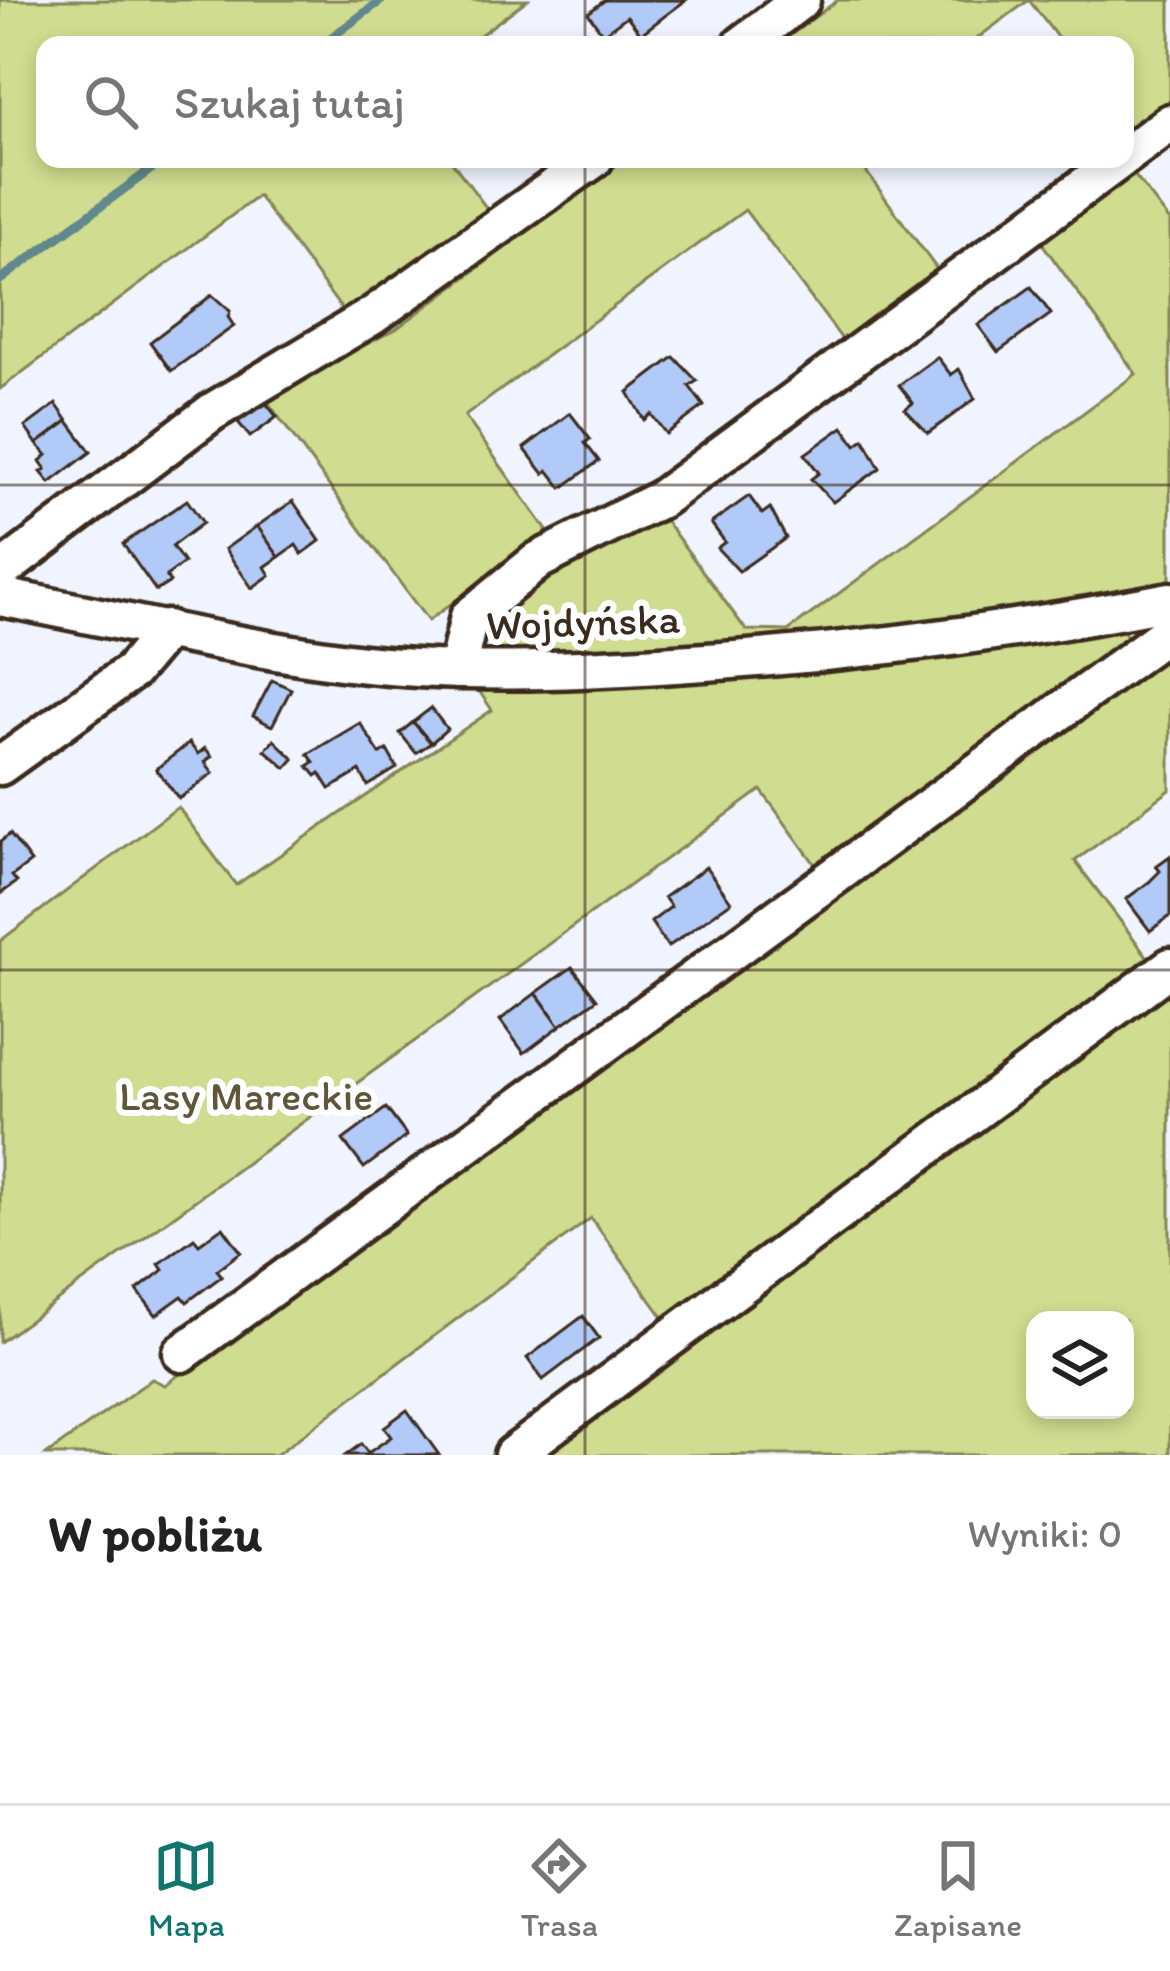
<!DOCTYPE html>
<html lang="pl">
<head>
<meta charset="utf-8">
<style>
	:root { --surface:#fff; --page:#f6f6f6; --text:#222; --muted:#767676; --line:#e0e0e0; --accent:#0f766e }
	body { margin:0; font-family:Itim,sans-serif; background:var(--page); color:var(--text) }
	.controls { position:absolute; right:36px; bottom:36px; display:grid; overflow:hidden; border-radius:24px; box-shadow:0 6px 18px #0003 }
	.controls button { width:108px; height:108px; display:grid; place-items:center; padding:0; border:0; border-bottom:3px solid var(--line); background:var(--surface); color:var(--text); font:60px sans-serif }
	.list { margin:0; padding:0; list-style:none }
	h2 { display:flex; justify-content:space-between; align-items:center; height:156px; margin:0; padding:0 48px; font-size:51px }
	h2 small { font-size:39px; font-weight:400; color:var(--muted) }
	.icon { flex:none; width:66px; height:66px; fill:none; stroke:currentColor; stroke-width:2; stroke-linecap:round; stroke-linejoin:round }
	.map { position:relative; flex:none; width:1170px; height:1455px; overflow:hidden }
	.search { position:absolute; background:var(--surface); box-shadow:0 6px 18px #0003; left:36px; right:36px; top:36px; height:132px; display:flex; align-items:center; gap:30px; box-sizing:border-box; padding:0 42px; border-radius:24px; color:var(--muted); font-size:45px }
	.sheet { height:348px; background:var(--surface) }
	nav { display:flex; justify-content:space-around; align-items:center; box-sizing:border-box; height:168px; border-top:3px solid var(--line); background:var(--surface); font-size:33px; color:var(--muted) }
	nav a { display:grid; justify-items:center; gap:6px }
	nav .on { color:var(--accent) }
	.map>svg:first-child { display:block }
	.green { fill:#d0dc8f; stroke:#868356; stroke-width:3; fill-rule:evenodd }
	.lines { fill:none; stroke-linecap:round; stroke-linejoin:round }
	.stream { stroke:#60888e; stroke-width:9 }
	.building { fill:#b2caf8; stroke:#3b2a1e; stroke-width:3 }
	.minor-casing { stroke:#3b2a1e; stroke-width:45 }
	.minor { stroke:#fff; stroke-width:36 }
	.grid { fill:none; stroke:#3b2a1e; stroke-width:3; stroke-opacity:0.55 }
	.labels { text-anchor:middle; stroke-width:12; stroke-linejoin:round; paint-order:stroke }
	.street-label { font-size:42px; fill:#3b2a1e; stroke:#fff }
	.park-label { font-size:42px; fill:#60563a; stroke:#fff }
</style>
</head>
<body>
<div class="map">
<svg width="1170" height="1455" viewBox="0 0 1170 1455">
	<rect width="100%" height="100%" fill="#f0f4fe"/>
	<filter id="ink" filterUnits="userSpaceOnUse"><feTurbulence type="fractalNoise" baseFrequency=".00833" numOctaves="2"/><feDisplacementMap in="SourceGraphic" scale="24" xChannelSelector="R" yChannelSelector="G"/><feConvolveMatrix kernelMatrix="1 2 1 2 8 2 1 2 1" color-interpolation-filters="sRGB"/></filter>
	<g filter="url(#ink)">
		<g class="green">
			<path d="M0 0H527L467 45H45V159H450L488 210 376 292 343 311 258 196 0 389Z"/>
			<path d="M838 0H1170V103L1128 134 1125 129V45H1063L1029 0 968 45H777Z"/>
			<path d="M625 159H857L939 272 844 342 745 210 465 416 548 532 428 621 264 397 396 329Z"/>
			<path d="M1132 172 1170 221V585L960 624 771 644 501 658 490 637 491 621 569 558 662 516 746 630 788 631 1136 374 1039 239Z"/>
			<path d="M1123 629 1127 637 1125 645 1075 677 817 867 761 790 0 1342V941L178 807 236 885 492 710 477 688 701 679Z"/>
			<path d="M1170 643V790L1075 861 1153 964 668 1324 591 1218 276 1455H46L152 1379 165 1385Z"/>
			<path d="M1170 989V1455H535ZM1035 1320H1125V1410H1035Z"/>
		</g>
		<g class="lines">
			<g class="stream">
				<path d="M321 45 382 0"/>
				<path d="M0 280 165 159"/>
			</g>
		</g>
		<g class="building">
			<path d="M605 0H686L641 34 627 16 603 34 588 13Z"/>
			<path d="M1031 287 1051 314 998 352 978 325Z"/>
			<path d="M212 295 230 311 228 317 234 326 171 371 150 342Z"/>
			<path d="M674 357 697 381 689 386 704 406 666 434 651 414 644 420 628 392Z"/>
			<path d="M937 357 951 375 959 369 975 399 928 433 905 409 913 403 899 385Z"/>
			<path d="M265 402 277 417 250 437 238 422Z"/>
			<path d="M56 404 68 421 37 444 25 427Z"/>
			<path d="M570 413 590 439 585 443 599 461 562 488 548 470 544 474 524 448Z"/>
			<path d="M68 421 91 452 50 483 41 472 46 469 40 461 47 455 37 444Z"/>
			<path d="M843 427 856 445 864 439 880 468 833 502 811 479 819 473 805 454Z"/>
			<path d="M749 496 762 514 770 508 786 538 739 571 717 548 725 542 711 523Z"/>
			<path d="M187 500 203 523 172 546 184 563 166 576 170 582 156 591 123 544Z"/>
			<path d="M293 501 320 541 302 554 296 545 279 557 257 526Z"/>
			<path d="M257 526 279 557 265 567 270 575 252 588 225 549Z"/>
			<path d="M272 680 291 689 272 726 253 716Z"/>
			<path d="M431 708 447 729 431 743 413 722Z"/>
			<path d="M413 722 431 743 416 753 400 733Z"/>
			<path d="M360 723 380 754 387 750 397 768 368 786 360 771 330 789 320 773 316 776 308 766 314 762 308 754Z"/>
			<path d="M274 740 294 759 286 768 265 750Z"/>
			<path d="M189 743 198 754 205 748 212 756 205 762 213 773 179 799 156 769Z"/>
			<path d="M10 834 31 862 12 876 17 882 0 894V842Z"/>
			<path d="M1170 856V916L1150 931 1126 899 1149 882 1160 871 1156 866Z"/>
			<path d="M706 867 731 902 668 947 651 922 671 907 664 897Z"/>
			<path d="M572 967 597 999 560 1026 536 993Z"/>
			<path d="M536 993 560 1026 524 1053 500 1020Z"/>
			<path d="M386 1108 407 1136 364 1168 343 1140Z"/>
			<path d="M223 1227 241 1252 217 1270 222 1276 187 1302 182 1296 156 1315 137 1290 163 1270 159 1264 194 1238 199 1244Z"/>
			<path d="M583 1316 599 1338 543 1380 527 1358Z"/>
			<path d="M407 1410 439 1455H346L361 1444 368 1453 391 1437 384 1427Z"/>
		</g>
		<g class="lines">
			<defs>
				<g id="minor">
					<path d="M742 45 801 0"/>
					<path d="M1125 156 1170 123"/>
					<path d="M0 572 212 412 372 316 594 159"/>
					<path d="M0 597C115 619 232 647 348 662 456 675 567 671 675 664 842 654 1006 633 1170 601"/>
					<path d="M457 670 469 617 539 560 661 499 1121 159"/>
					<path d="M0 766 132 671 167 629"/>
					<path d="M182 1353 1170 631"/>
					<path d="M513 1455 1170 967"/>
				</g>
			</defs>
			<use href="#minor" class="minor-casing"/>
			<use href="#minor" class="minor"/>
		</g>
	</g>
	<path class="grid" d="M585 0V45M585 159V1455M0 485H1170M0 970H1170"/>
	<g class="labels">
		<g class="street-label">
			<text transform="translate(583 621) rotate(-2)" y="15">Wojdyńska</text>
		</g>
		<g class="park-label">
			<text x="246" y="1110">Lasy Mareckie</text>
		</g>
	</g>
</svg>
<div class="controls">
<button><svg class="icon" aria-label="layers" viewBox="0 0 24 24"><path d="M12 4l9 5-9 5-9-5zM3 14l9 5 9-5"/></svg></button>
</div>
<div class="search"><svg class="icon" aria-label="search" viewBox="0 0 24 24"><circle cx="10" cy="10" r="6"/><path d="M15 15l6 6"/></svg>Szukaj tutaj</div>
</div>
<section class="sheet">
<h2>W pobliżu<small>Wyniki: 0</small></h2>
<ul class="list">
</ul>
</section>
<nav>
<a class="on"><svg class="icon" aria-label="map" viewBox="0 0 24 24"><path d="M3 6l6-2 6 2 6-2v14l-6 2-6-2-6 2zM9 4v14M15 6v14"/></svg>Mapa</a>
<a><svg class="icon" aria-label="directions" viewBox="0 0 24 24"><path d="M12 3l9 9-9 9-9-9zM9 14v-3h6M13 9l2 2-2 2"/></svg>Trasa</a>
<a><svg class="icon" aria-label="saved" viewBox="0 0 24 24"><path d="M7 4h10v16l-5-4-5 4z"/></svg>Zapisane</a>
</nav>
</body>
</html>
